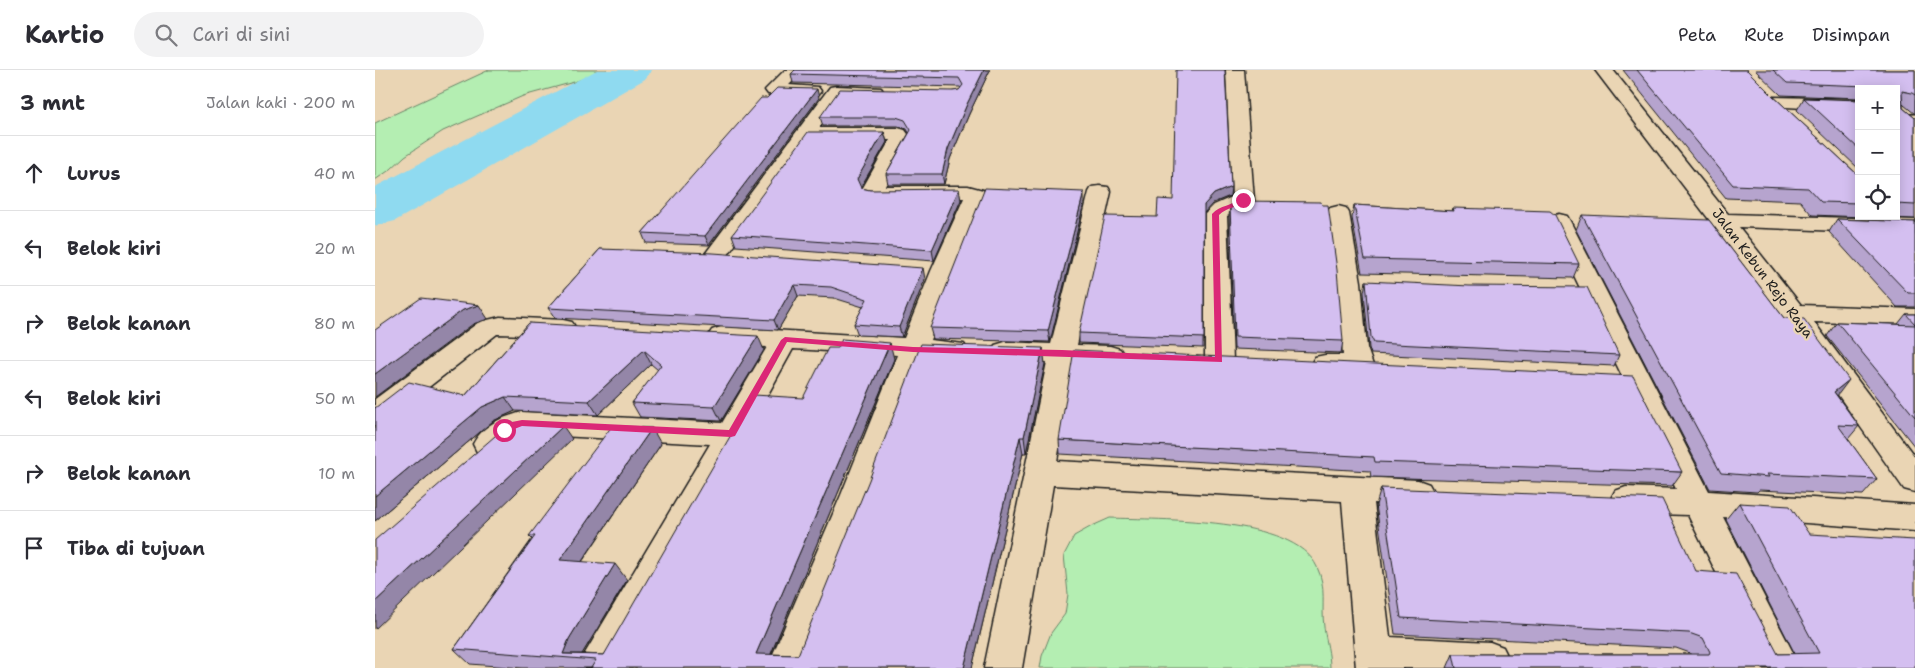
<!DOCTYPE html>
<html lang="id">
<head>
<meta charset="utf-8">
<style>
	:root { --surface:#fff; --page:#f2f2f3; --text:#2b2b33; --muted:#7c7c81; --line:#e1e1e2 }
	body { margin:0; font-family:"Shantell Sans",sans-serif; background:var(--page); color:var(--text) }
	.controls { position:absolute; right:15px; top:15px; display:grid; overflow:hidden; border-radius:0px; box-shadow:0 2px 12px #0003 }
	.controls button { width:45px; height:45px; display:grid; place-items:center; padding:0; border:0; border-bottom:1px solid var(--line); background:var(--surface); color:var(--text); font:25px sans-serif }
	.stop { position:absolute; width:15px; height:15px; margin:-11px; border:4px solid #db2777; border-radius:50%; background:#fff }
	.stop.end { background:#db2777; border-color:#fff; box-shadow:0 1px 5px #0008 }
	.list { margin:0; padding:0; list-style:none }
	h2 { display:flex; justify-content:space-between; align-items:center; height:65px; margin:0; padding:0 20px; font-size:21px }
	h2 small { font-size:16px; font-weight:400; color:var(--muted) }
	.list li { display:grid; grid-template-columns:32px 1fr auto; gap:15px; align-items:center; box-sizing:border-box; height:75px; padding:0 20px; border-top:1px solid var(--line) }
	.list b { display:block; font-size:19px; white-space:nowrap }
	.list em { font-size:16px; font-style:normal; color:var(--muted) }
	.icon { flex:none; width:28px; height:28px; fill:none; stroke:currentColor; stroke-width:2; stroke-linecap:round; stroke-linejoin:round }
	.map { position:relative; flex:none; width:1540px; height:598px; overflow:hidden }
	header { display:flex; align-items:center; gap:30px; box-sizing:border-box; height:70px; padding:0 25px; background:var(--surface); border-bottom:1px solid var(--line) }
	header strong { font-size:24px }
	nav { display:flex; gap:28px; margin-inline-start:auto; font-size:18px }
	.search { width:350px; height:45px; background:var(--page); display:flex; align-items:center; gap:12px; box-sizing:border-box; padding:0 18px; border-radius:28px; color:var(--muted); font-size:19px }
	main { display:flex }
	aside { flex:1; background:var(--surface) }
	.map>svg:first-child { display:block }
	.green { fill:#b4eeb2; stroke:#688567 }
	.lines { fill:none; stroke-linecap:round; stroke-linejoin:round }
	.river { fill:#8fdaf0; fill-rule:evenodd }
	.minor-casing { stroke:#1c1c1c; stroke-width:3 }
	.minor { fill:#ead5b4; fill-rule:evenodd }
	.wall { fill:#b6a4ce; stroke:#1c1c1c }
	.shaded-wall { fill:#9486a8; stroke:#1c1c1c }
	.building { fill:#d4bff0; stroke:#1c1c1c }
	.route { fill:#db2777 }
	.labels { text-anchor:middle; stroke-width:4.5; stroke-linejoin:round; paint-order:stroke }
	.street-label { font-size:14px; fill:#1c1c1c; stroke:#ead5b4 }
</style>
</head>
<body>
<header>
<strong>Kartio</strong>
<div class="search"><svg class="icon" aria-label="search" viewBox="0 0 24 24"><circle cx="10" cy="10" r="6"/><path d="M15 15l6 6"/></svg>Cari di sini</div>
<nav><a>Peta</a><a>Rute</a><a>Disimpan</a></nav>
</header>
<main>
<aside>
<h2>3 mnt<small>Jalan kaki · 200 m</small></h2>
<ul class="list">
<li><svg class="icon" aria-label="ahead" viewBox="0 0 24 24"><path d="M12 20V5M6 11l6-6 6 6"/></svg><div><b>Lurus</b></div><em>40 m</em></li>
<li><svg class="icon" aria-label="left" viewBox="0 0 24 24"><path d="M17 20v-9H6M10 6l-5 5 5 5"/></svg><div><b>Belok kiri</b></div><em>20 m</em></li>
<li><svg class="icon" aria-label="right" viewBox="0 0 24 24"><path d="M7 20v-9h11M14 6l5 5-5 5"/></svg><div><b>Belok kanan</b></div><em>80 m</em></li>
<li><svg class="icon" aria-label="left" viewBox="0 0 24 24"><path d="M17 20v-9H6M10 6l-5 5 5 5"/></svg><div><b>Belok kiri</b></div><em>50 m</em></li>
<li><svg class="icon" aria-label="right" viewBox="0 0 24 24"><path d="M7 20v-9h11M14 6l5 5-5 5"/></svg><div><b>Belok kanan</b></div><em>10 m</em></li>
<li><svg class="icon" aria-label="arrive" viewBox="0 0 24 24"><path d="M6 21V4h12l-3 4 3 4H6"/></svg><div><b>Tiba di tujuan</b></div></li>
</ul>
</aside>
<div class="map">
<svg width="1540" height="598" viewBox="0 0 1540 598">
	<rect width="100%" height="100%" fill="#ead5b4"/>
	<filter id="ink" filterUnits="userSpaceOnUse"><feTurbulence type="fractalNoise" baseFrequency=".02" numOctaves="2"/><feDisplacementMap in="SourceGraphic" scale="10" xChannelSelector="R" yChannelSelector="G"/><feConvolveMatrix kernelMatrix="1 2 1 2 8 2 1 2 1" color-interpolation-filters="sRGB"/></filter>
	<g filter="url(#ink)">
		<g class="green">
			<path d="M114 0H232L199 12 148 26 68 61 30 86 16 99 0 110V53Z"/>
			<path d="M735 448C784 450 919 446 942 497 952 518 946 535 949 557 951 571 955 584 955 598H665L667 586 676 563 690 544 693 524 689 485 699 466 717 456Z"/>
		</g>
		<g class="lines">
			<path class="river" d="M222 0H277L270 9 20 151 0 156V117Z"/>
			<defs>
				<g id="minor">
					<path d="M410 0H429L414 15 443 17 446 21 443 25 437 26 393 24 390 20Z"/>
					<path d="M851 0H869L879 130 873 137 852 146 858 290 854 296 844 299 834 296 830 290V144L839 135 857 127Z"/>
					<path d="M1220 0H1238L1353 144 1540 150V164L1364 157 1426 235 1540 239V255L1439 252 1540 387V422L1529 419 1410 249Z"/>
					<path d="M461 16 506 18 509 22 506 26 466 27 444 58H523L530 60 536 68 510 116H593L608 120 611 125 555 270 589 274 593 280 589 286 580 289 549 287 498 425 430 598H392L466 425 522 285 418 279 242 598H203L209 585 335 374 147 364C127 369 129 390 102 382L98 374C109 354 126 348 147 342L347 353 392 277 346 275 337 272 333 266 337 260 346 257 529 268 556 201 589 128 498 129 490 128 486 121 515 70H435L350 189 342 191 334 189 330 184 455 17Z"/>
					<path d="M1398 27 1484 29V41L1392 36 1389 32 1392 28Z"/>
					<rect x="1521" y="31" width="19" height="12"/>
					<path d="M725 116 733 117 736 122 702 275 735 276 745 279 749 285 745 291 735 294 699 293 682 391 1043 410 1054 414 1059 423 1054 432 1043 436 999 433 1015 567 1115 572 1128 577 1134 589 1130 598H981L967 431 678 415 647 598H609L672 292 630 290 620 287 617 281 620 275 630 272 676 274 714 122 717 117Z"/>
					<path d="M963 136 971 138 974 143 986 212 992 278 998 295 994 302C977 306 957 305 940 301L936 294 940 287 950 285H968L962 212 952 143 955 138Z"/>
					<path d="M1184 144 1192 146 1195 151 1334 421 1540 435V461L1348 447 1426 598H1388L1313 445 1251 443 1240 439 1235 430 1240 421 1251 417 1301 419 1173 151 1176 146Z"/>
					<path d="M125 247 188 250 197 252 201 258 197 264 188 266 122 264 10 351 0 354V329L104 252Z"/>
				</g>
			</defs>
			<use href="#minor" class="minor-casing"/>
			<use href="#minor" class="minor"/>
		</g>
		<g class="wall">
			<path d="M420 0H615L594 44 575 89 569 114H513L511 104 534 63 532 59 523 56H448L445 47 584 20 586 18 585 17 418 13 416 4Z"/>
			<path d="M1248 0H1372L1397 25 1484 106V146H1521V19H1484V28L1406 25 1380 0H1540V44L1529 35 1528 34V38L1540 48V149L1437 145 1425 131 1351 128Z"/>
			<path d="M392 28H444L334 175 271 173 267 163Z"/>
			<path d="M1429 28 1484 30V99L1422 40Z"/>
			<path d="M509 62 512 72 486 118 495 120 586 130 559 191 361 176 357 165Z"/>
			<path d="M855 126 838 133 829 143 828 278 704 273V263L782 147 798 130Z"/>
			<path d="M709 133 675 272 558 269 555 258Z"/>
			<path d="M979 135 1077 141 1078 138 1204 194 1198 208 987 203 977 148Z"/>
			<path d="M855 136 968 271 966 283 859 279 854 147Z"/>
			<path d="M1207 145 1462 326 1484 356 1473 369 1502 409 1488 425 1384 420 1382 422 1335 419 1201 160Z"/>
			<path d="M1462 149 1540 152V237H1522L1454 162Z"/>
			<path d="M225 179 550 209 527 267 483 265 479 254 488 237 459 228 423 226 403 260 180 248 173 238Z"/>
			<path d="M991 211 1244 285 1239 296 996 284 994 278 989 222Z"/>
			<path d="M1531 244H1540V377L1452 266 1462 252 1523 254Z"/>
			<path d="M154 253 389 280 346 351 265 347 257 333 283 300 276 294 223 345 140 341 118 351 0 451V338L90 326Z"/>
			<path d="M519 289 396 584 423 585 670 294 651 383H648L597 598H148L95 594 79 579 157 469 154 466 286 374 207 492 252 510 207 584 229 585 428 328Z"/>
			<path d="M684 370 1307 402 1297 416 996 407 995 401 685 384Z"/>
			<path d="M1006 418 1321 501 1403 584H1420L1351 449 1364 433 1434 464 1540 598H1072L1078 584H1315V583L1301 578 1020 564 1001 435Z"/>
		</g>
		<g class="shaded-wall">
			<path d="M609 0H615L594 44 575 89 569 114 567 104 573 79 592 34Z"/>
			<path d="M442 19 444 28 334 175 330 166Z"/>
			<path d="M509 62 512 72 484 120 482 109Z"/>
			<path d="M856 117 855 126 838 133 828 144 829 135 839 124Z"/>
			<path d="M584 119 586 130 559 191 557 180Z"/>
			<path d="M709 122V133L675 272 673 261Z"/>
			<path d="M548 198 550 209 527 267 524 257Z"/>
			<path d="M419 215 423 226 403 260 399 250Z"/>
			<path d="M104 235 113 249 98 254 0 327V304L88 240Z"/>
			<path d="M383 266 389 280 346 351 339 337Z"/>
			<path d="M515 273 519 289 390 598 381 584Z"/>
			<path d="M668 278 670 294 651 383 649 367Z"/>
			<path d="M269 280 276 294 223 345 214 331Z"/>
			<path d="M1474 310 1462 326 1459 322Z"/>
			<path d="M130 327 140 341 118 351 0 451V426L107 337Z"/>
			<path d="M188 356 197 369 0 559V532Z"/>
			<path d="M277 358 286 374 197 506 185 490Z"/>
			<path d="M645 367 648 383 597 598H589Z"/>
			<path d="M240 494 252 510 207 584H188L194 569Z"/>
		</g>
		<g class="building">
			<path d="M420 0H609L592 34 573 79 567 104H511L536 60 530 50 521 47H445L465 19 578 21 584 20 588 15 584 8 416 4Z"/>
			<path d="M801 0H850L856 117 839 124 829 135V268L704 263 730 146 782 147 783 129 798 130Z"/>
			<path d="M1262 0H1372L1397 25 1484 106V133L1446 132 1433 118 1358 115Z"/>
			<path d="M1398 0H1540V25L1537 23 1527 21 1528 38 1540 48V135L1521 134V19H1493L1492 16 1412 13Z"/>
			<path d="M402 18 442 19 330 166 267 163 386 28H392Z"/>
			<path d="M1429 28 1484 30V79Z"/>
			<path d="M433 62H509L482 109 486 118 495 120 584 119 557 180 357 165Z"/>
			<path d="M610 118 709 122 673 261 555 258Z"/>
			<path d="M867 131 946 132 947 135H953L962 200 968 271 860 267 855 136Z"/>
			<path d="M979 135 1079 141 1078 138 1175 141 1180 145 1204 194 990 189Z"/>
			<path d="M1207 145 1334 150 1409 248 1429 249 1474 310 1459 322 1484 356 1463 355 1502 409 1392 404 1394 407 1346 403Z"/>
			<path d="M1462 149 1540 152V223H1533Z"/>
			<path d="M225 179 338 183 548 198 524 257 479 254 492 229 456 217 419 215 399 250 173 238Z"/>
			<path d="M991 211 1095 216 1212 217 1244 285 999 273 996 267Z"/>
			<path d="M46 228 104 235 88 240 0 304V260Z"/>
			<path d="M1531 244H1540V254Z"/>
			<path d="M1462 252 1540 255V347Z"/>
			<path d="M154 253 383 266 339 337 257 333 286 295 269 280 214 331 130 327 107 337 0 426V338L34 312 90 326Z"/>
			<path d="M467 269 515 273 381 584 423 585 494 410 546 274 668 278 649 367H645L589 598H216L221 590 79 579 160 466H154L237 356 277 358 185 490 240 494 194 569 188 584 229 585 379 325 428 328 453 278H463Z"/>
			<path d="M699 280 1258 306 1307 402 1000 392 999 387 684 370Z"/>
			<path d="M135 353 188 356 0 532V470Z"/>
			<path d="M1006 418 1287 429 1321 501 1361 504 1403 584 1444 583 1364 433 1415 436 1434 464 1540 470V598H1081L1078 584H1334L1335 582 1328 568 1314 563 1026 548Z"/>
		</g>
	</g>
	<path class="route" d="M866 128 872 130C864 138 851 137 844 145L847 292 538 282 412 272 360 366 356 367 147 356 129 363 125 360 137 352 147 350 354 360 406 270 410 267 538 277 687 280 840 287 837 144C845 135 857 136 866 128Z"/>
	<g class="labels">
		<g class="street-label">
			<text transform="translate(1388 203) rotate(53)" y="5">Jalan Kebun Rejo Raya</text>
		</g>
	</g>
</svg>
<div class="controls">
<button>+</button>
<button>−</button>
<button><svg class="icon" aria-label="locate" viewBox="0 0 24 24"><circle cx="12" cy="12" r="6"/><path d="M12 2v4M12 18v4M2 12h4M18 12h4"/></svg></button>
</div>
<div class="stop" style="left:129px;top:360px"></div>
<div class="stop end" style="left:868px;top:130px"></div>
</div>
</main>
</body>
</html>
